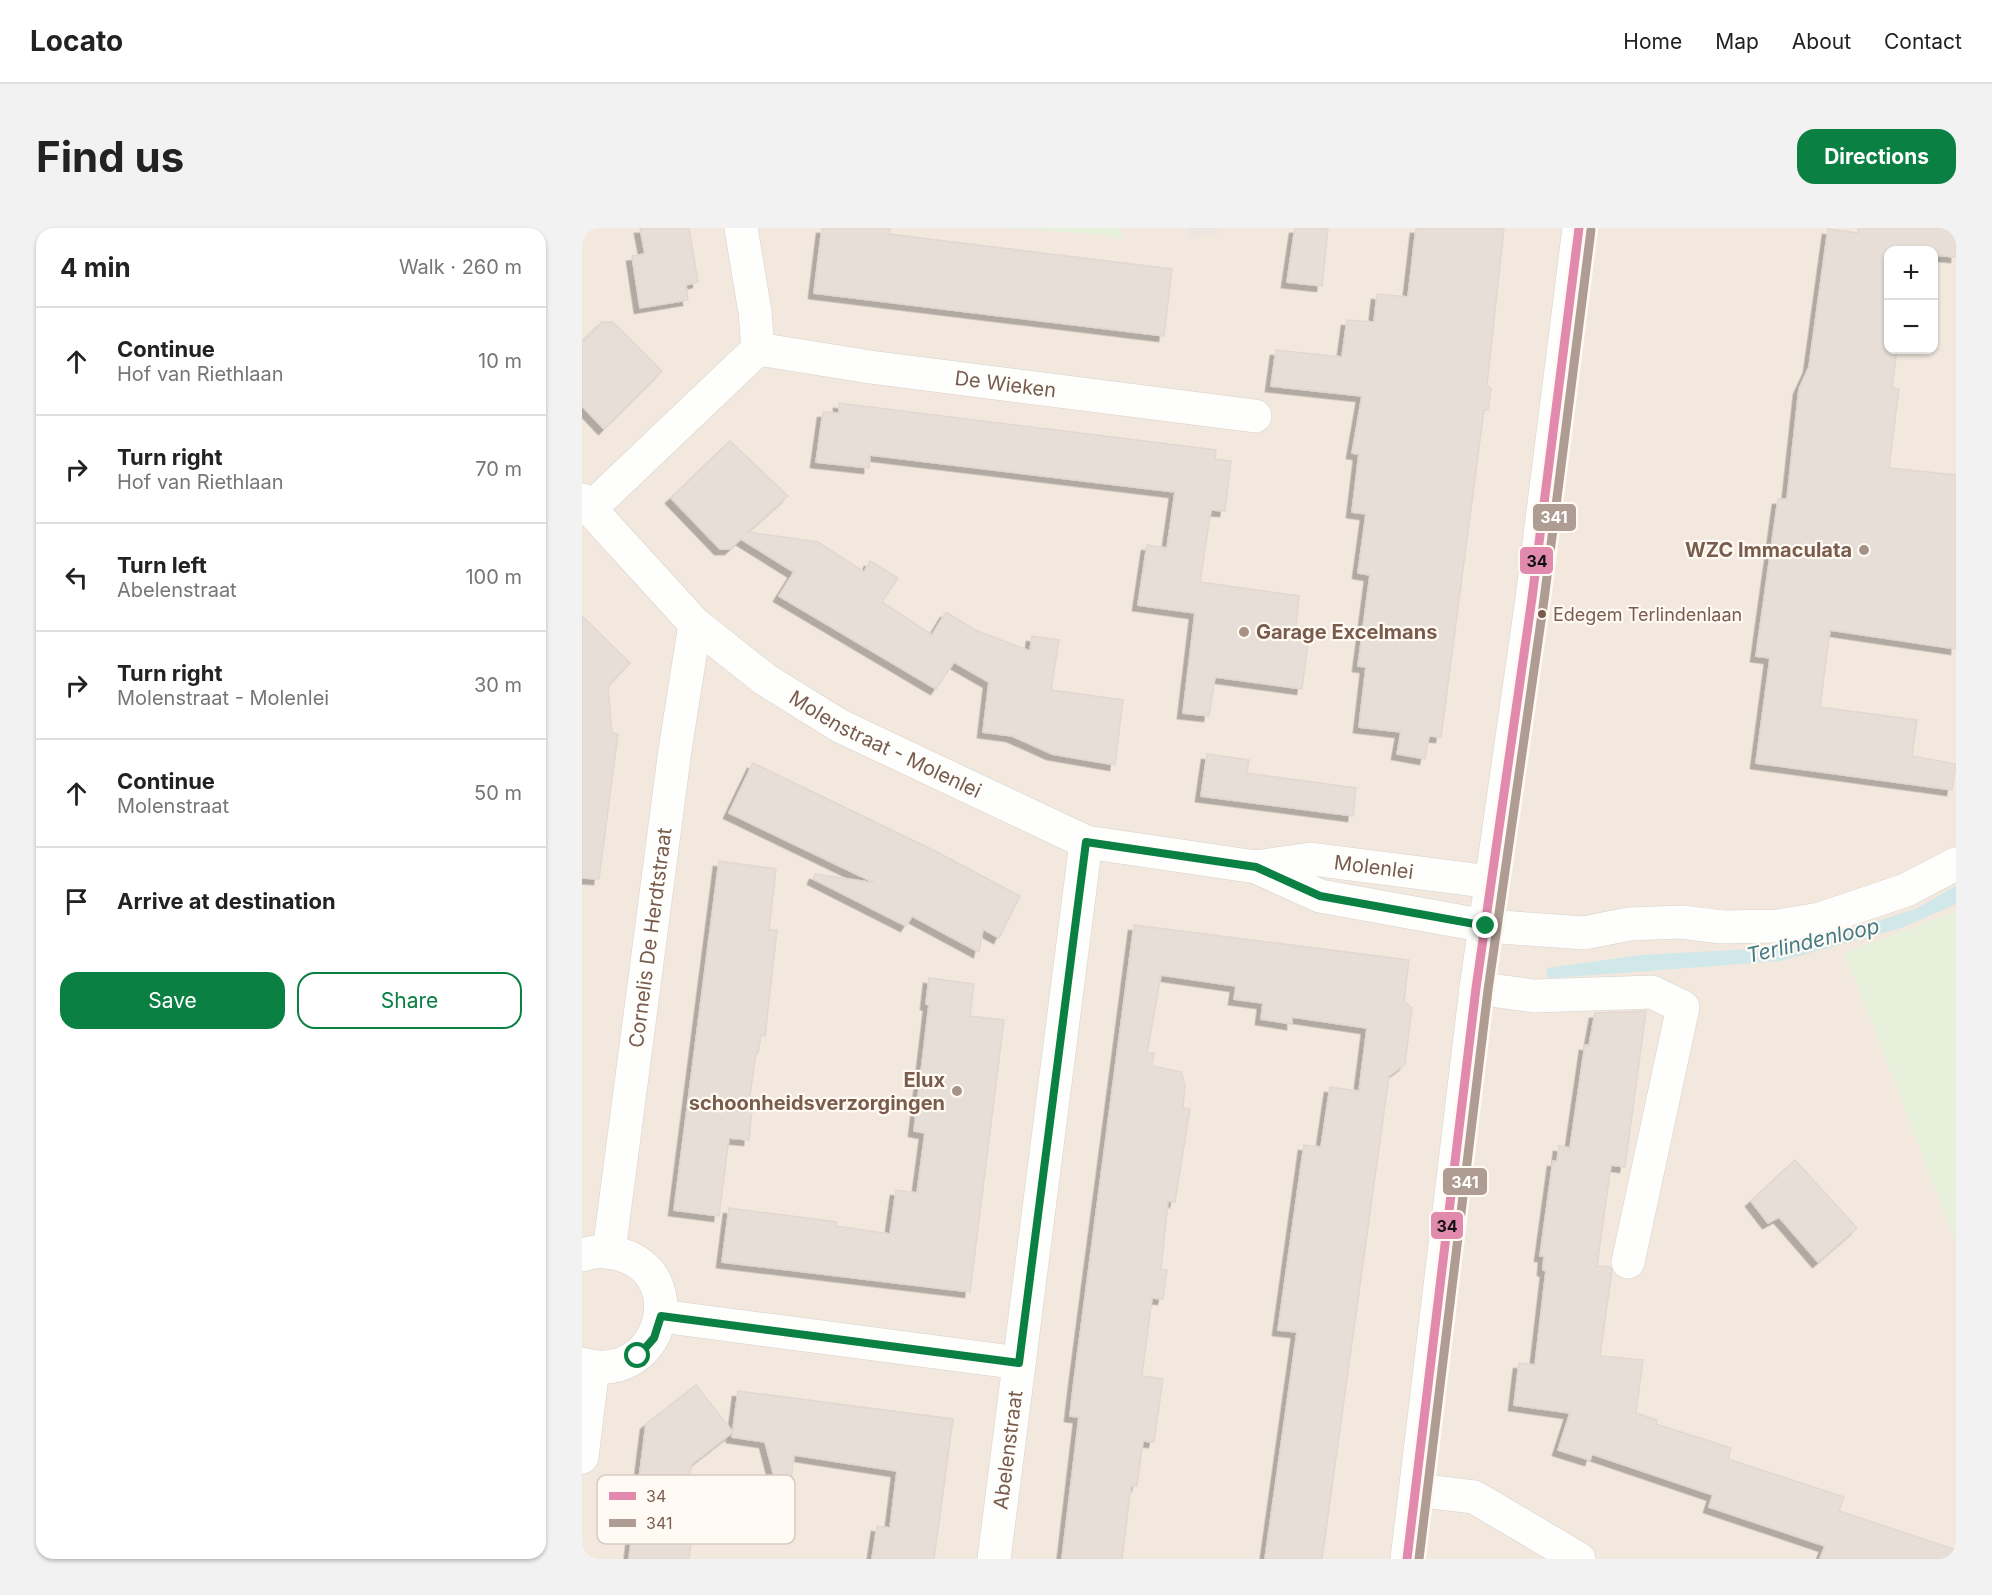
<!DOCTYPE html>
<html lang="en">
<head>
<meta charset="utf-8">
<style>
	:root { --surface:#fff; --page:#f2f2f2; --text:#222; --muted:#767676; --line:#e0e0e0; --accent:#0b8043 }
	body { margin:0; font-family:Inter,sans-serif; background:var(--page); color:var(--text) }
	.controls { position:absolute; right:18px; top:18px; display:grid; overflow:hidden; border-radius:12px; box-shadow:0 2px 4px #0004 }
	.controls button { width:54px; height:54px; display:grid; place-items:center; padding:0; border:0; border-bottom:2px solid var(--line); background:var(--surface); color:var(--text); font:30px sans-serif }
	.stop { position:absolute; width:18px; height:18px; margin:-14px; border:4px solid #0b8043; border-radius:50%; background:#fff }
	.stop.end { background:#0b8043; border-color:#fff; box-shadow:0 2px 6px #0008 }
	.list { margin:0; padding:0; list-style:none }
	h2 { display:flex; justify-content:space-between; align-items:center; height:78px; margin:0; padding:0 24px; font-size:26px }
	h2 small { font-size:20px; font-weight:400; color:var(--muted) }
	.list li { display:grid; grid-template-columns:39px 1fr auto; gap:18px; align-items:center; box-sizing:border-box; height:108px; padding:0 24px; border-top:2px solid var(--line) }
	.list b { display:block; font-size:22px; white-space:nowrap }
	.list p { margin:0; font-size:20px; white-space:nowrap; color:var(--muted) }
	.list em { font-size:20px; font-style:normal; color:var(--muted) }
	.actions { display:flex; gap:12px; padding:18px 24px }
	.actions a { flex:1; padding:14px 0; border:2px solid var(--accent); border-radius:18px; text-align:center; font-size:21px; color:var(--accent) }
	.actions .main { background:var(--accent); color:#fff }
	.icon { flex:none; width:33px; height:33px; fill:none; stroke:currentColor; stroke-width:2; stroke-linecap:round; stroke-linejoin:round }
	.map { position:relative; flex:none; width:1374px; height:1331px; overflow:hidden; border-radius:18px }
	header { display:flex; align-items:center; gap:36px; box-sizing:border-box; height:84px; padding:0 30px; background:var(--surface); border-bottom:2px solid var(--line) }
	header strong { font-size:28px }
	nav { display:flex; gap:33px; margin-inline-start:auto; font-size:21px }
	.intro { display:flex; align-items:center; justify-content:space-between; box-sizing:border-box; height:144px; padding:0 36px }
	h1 { margin:0; font-size:42px }
	.button { padding:15px 27px; border-radius:18px; background:var(--accent); color:#fff; font-size:21px; font-weight:700 }
	main { display:flex; gap:36px; padding:0 36px }
	aside { flex:1; background:var(--surface); border-radius:18px; box-shadow:0 2px 4px #0004 }
	.map>svg:first-child { display:block }
	.residential { fill:#f2e8de; fill-rule:evenodd }
	.industrial { fill:#ede5e0 }
	.green { fill:#e7f0db }
	.water { fill:#d0e8ea }
	.building { fill:#e6ded7; stroke:#e2d8d2; stroke-width:1.5; filter:url(#shadow) }
	.lines { fill:none; stroke-linecap:round; stroke-linejoin:round }
	.minor-casing { stroke:#d7d1cb; stroke-width:34 }
	.minor { stroke:#fefefd; stroke-width:33 }
	.bus-1-casing { stroke:#fffaf3; stroke-width:14 }
	.bus-2-casing { stroke:#fffaf3; stroke-width:14 }
	.bus-1 { stroke:#e28aad; stroke-width:9 }
	.bus-2 { stroke:#af9d94; stroke-width:9 }
	.route { stroke:#0b8043; stroke-width:8 }
	.poi-dot { fill:#a69286; stroke:#fffaf3; stroke-width:2 }
	.bus-dot { fill:#7a5c4d; stroke:#fffaf3; stroke-width:2 }
	.labels { text-anchor:middle; stroke-width:4.5; stroke-linejoin:round; paint-order:stroke }
	.bus-label { font-size:18px; fill:#7a5c4d; stroke:#fffaf3; text-anchor:start }
	.street-label { font-size:20px; fill:#7a5c4d; stroke:#fffaf3 }
	.poi-label { font-size:20px; font-weight:bold; fill:#7a5c4d; stroke:#fffaf3; text-anchor:end }
	.water-label { font-size:21px; font-style:italic; fill:#437c86; stroke:#fffaf3 }
	.key { fill:#fffaf3; stroke:#d7cbc1; stroke-width:1.5 }
	.key-label { font-size:16px; fill:#7a5c4d }
	.line-badge { stroke:#fffaf3; stroke-width:2 }
	.badge-label { font-size:16px; text-anchor:middle; font-weight:bold; fill:#fff }
	.pale-badge-label { font-size:16px; text-anchor:middle; font-weight:bold; fill:#111 }
</style>
</head>
<body>
<header>
<strong>Locato</strong>
<nav><a>Home</a><a>Map</a><a>About</a><a>Contact</a></nav>
</header>
<div class="intro"><h1>Find us</h1><a class="button">Directions</a></div>
<main>
<aside>
<h2>4 min<small>Walk · 260 m</small></h2>
<ul class="list">
<li><svg class="icon" aria-label="ahead" viewBox="0 0 24 24"><path d="M12 20V5M6 11l6-6 6 6"/></svg><div><b>Continue</b><p>Hof van Riethlaan</p></div><em>10 m</em></li>
<li><svg class="icon" aria-label="right" viewBox="0 0 24 24"><path d="M7 20v-9h11M14 6l5 5-5 5"/></svg><div><b>Turn right</b><p>Hof van Riethlaan</p></div><em>70 m</em></li>
<li><svg class="icon" aria-label="left" viewBox="0 0 24 24"><path d="M17 20v-9H6M10 6l-5 5 5 5"/></svg><div><b>Turn left</b><p>Abelenstraat</p></div><em>100 m</em></li>
<li><svg class="icon" aria-label="right" viewBox="0 0 24 24"><path d="M7 20v-9h11M14 6l5 5-5 5"/></svg><div><b>Turn right</b><p>Molenstraat - Molenlei</p></div><em>30 m</em></li>
<li><svg class="icon" aria-label="ahead" viewBox="0 0 24 24"><path d="M12 20V5M6 11l6-6 6 6"/></svg><div><b>Continue</b><p>Molenstraat</p></div><em>50 m</em></li>
<li><svg class="icon" aria-label="arrive" viewBox="0 0 24 24"><path d="M6 21V4h12l-3 4 3 4H6"/></svg><div><b>Arrive at destination</b></div></li>
</ul>
<div class="actions"><a class="main">Save</a><a>Share</a></div>
</aside>
<div class="map">
<svg width="1374" height="1331" viewBox="0 0 1374 1331">
	<defs>
		<filter id="shadow"><feDropShadow dx="-5.5" dy="5.5" stdDeviation="0" flood-color="#0004"/></filter>
	</defs>
	<rect width="100%" height="100%" fill="#f9f5f0"/>
	<path class="residential" d="M0 0H1374V1331H0ZM1306 22H1352V122H1306Z"/>
	<path class="industrial" d="M604 0H635L637 5 607 11Z"/>
	<g class="green">
		<path d="M421 0H536L543 11 514 6Z"/>
		<path d="M1374 683V1015L1263 725Z"/>
	</g>
	<path class="water" d="M1374 658V676L1319 700 1198 733 972 750 966 749 964 745 966 740 1059 727 1191 720 1244 709 1334 681Z"/>
	<g class="building">
		<path d="M58 0H107L116 54 104 57 106 72 58 80 50 28 63 26Z"/>
		<path d="M240 0H308L307 6 590 41 582 108 232 65Z"/>
		<path d="M713 0H746L740 58 705 54Z"/>
		<path d="M834 0H922L905 157 909 161 906 182H902L859 509 847 508 843 531 815 526 819 504 777 499 784 439 776 438 788 347 776 345 784 286 770 284 777 226 770 225 780 168 689 158 694 122 760 129 765 92 792 94 795 66 826 69Z"/>
		<path d="M1276 0H1374V29L1352 27V22H1306V122H1315L1310 160 1317 161 1307 240 1374 247V421L1248 402 1238 479 1335 492 1330 528 1374 536 1370 562 1174 535 1188 430 1174 428 1196 271H1205L1217 161 1227 139 1246 1 1276 5Z"/>
		<path d="M20 94H31L80 143 22 201 0 178V114Z"/>
		<path d="M257 175 634 222 633 231 649 233 643 283 629 282 618 354 717 368 714 399 728 400 720 461 633 449 627 488 601 485 613 385 556 377 565 317 585 320 593 264 288 227 287 240 234 234 241 184 257 185Z"/>
		<path d="M148 213 206 268 166 304 236 314 282 344 288 333 316 350 300 374 350 407 364 384 393 402 448 423 450 408 477 412 469 462 541 472 533 537 470 526 430 508 401 504 407 454 372 434 354 461 197 368 212 344 159 311 148 321H138L89 270Z"/>
		<path d="M0 388 48 435 26 458 30 505 36 506 17 651 0 650Z"/>
		<path d="M625 526 667 532 665 545 774 560 771 588 619 568Z"/>
		<path d="M171 535 353 623 438 668 417 710 401 701 397 724 330 688 324 698 231 651 233 646 293 655 147 585Z"/>
		<path d="M137 633 194 641 187 702H195L183 808 179 807 176 825H174L166 882H170L167 912 147 910 137 988 92 982Z"/>
		<path d="M552 697 827 732 822 773 830 780 823 836 807 848 740 1331H683L715 1104 696 1102 722 917 739 919 748 859 777 863 785 800 710 789V796L679 791 681 775 652 771 654 758 579 747 565 825H572L570 838 599 844 603 857 601 880 608 881 593 974 586 973 579 1041 585 1042 581 1071 570 1070 560 1148 581 1151 572 1214 561 1213 555 1258H549L540 1331H480L497 1189 488 1188 492 1153Z"/>
		<path d="M347 750 392 756 388 788 422 792 388 1064 140 1034 147 980 255 994 254 998 308 1006 314 962 335 965 343 905 332 903 347 777 344 776Z"/>
		<path d="M1064 783 1043 939 1029 937 1015 1038 1028 1039 1030 1042 1018 1128 1061 1132 1054 1185 1075 1192 1074 1196 1149 1220 1146 1231 1262 1269 1257 1283 1374 1322V1331H1238L1243 1318 1127 1279 1131 1267 1010 1226 1008 1232 976 1222 988 1185 932 1177 937 1135 953 1137 964 1043 961 1042 962 1028H958L971 933 975 934 977 918 988 920 1003 817 1007 818 1013 785Z"/>
		<path d="M1213 932 1275 1000 1236 1034 1197 989 1186 995 1169 973Z"/>
		<path d="M114 1157 151 1204 110 1236 104 1265 122 1273 119 1295 112 1294 107 1331H47L64 1196Z"/>
		<path d="M156 1163 371 1191 352 1331H290L295 1298 308 1300 315 1243 212 1227 205 1290H203L183 1214 150 1209Z"/>
	</g>
	<g class="lines">
		<defs>
			<g id="minor">
				<path id="s1" d="M176 121 288 139 673 188"/>
				<path id="s2" d="M0 272 113 396 184 452 258 498 504 614 674 639 729 631 909 654"/>
				<path d="M9 280 176 121 173 84 159 0"/>
				<path d="M674 639 738 668 904 698 1002 705 1047 696 1099 694 1140 699 1196 698 1238 691 1324 662 1374 636"/>
				<path d="M894 760 952 768 1070 764 1101 779 1046 1034"/>
				<path id="s3" d="M27 1023 93 522 113 396"/>
				<path d="M0 1027C14 1022 26 1023 40 1027 111 1050 76 1159 0 1136"/>
				<path d="M79 1088 437 1135"/>
				<path d="M0 1229 11 1139"/>
				<path d="M834 1262 892 1269 997 1331"/>
				<path id="s4" d="M412 1331 504 614"/>
				<path d="M825 1331 894 760 950 370 997 0"/>
			</g>
		</defs>
		<use href="#minor" class="minor-casing"/>
		<use href="#minor" class="minor"/>
		<defs>
			<path id="bus-1" d="M825 1331 894 760 950 370 997 0"/>
			<path id="bus-2" d="M837 1331 906 762 962 372 1009 2"/>
		</defs>
		<use href="#bus-1" class="bus-1-casing"/>
		<use href="#bus-2" class="bus-2-casing"/>
		<use href="#bus-1" class="bus-1"/>
		<use href="#bus-2" class="bus-2"/>
	</g>
	<g class="lines">
		<path class="route" d="M56 1128 72 1110 79 1088 437 1135 504 614 674 639 738 668 904 698"/>
	</g>
	<g class="poi-dot">
		<circle cx="1282" cy="322" r="6"/>
		<circle cx="662" cy="404" r="6"/>
		<circle cx="375" cy="863" r="6"/>
	</g>
	<circle class="bus-dot" cx="960" cy="386" r="5"/>
	<g class="labels">
		<g class="bus-label">
			<text x="971" y="393">Edegem Terlindenlaan</text>
		</g>
		<g class="street-label">
			<text dy="7" stroke="none"><textPath href="#s1" startOffset="250">De Wieken</textPath></text>
			<text dy="7" stroke="none"><textPath href="#s2" startOffset="394">Molenstraat - Molenlei</textPath></text>
			<text dy="7" stroke="none"><textPath href="#s2" startOffset="908">Molenlei</textPath></text>
			<text dy="7" stroke="none"><textPath href="#s3" startOffset="316">Cornelis De Herdtstraat</textPath></text>
			<text dy="7" stroke="none"><textPath href="#s4" startOffset="110">Abelenstraat</textPath></text>
		</g>
		<g class="poi-label">
			<text x="1270" y="329">WZC Immaculata</text>
			<text x="674" y="411" text-anchor="start">Garage Excelmans</text>
			<text x="363" y="859">Elux<tspan x="363" dy="23">schoonheidsverzorgingen</tspan></text>
		</g>
		<g class="water-label">
			<text transform="translate(1231 713) rotate(-13)" y="7">Terlindenloop</text>
		</g>
	</g>
	<rect x="15" y="1247" width="198" height="69" rx="9" class="key"/>
	<rect x="27" y="1264" width="27" height="8" fill="#e28aad"/>
	<rect x="27" y="1291" width="27" height="8" fill="#af9d94"/>
	<g class="key-label">
		<text x="64" y="1274">34</text>
		<text x="64" y="1301">341</text>
	</g>
	<g class="line-badge">
		<rect x="950" y="275" width="45" height="29" rx="6" fill="#af9d94"/>
		<rect x="937" y="318" width="35" height="29" rx="6" fill="#e28aad"/>
		<rect x="860" y="939" width="46" height="29" rx="6" fill="#af9d94"/>
		<rect x="848" y="983" width="34" height="29" rx="6" fill="#e28aad"/>
	</g>
	<g class="badge-label">
		<text x="972" y="295">341</text>
		<text x="883" y="960">341</text>
	</g>
	<g class="pale-badge-label">
		<text x="955" y="339">34</text>
		<text x="865" y="1004">34</text>
	</g>
</svg>
<div class="controls">
<button>+</button>
<button>−</button>
</div>
<div class="stop" style="left:56px;top:1128px"></div>
<div class="stop end" style="left:904px;top:698px"></div>
</div>
</main>
</body>
</html>
